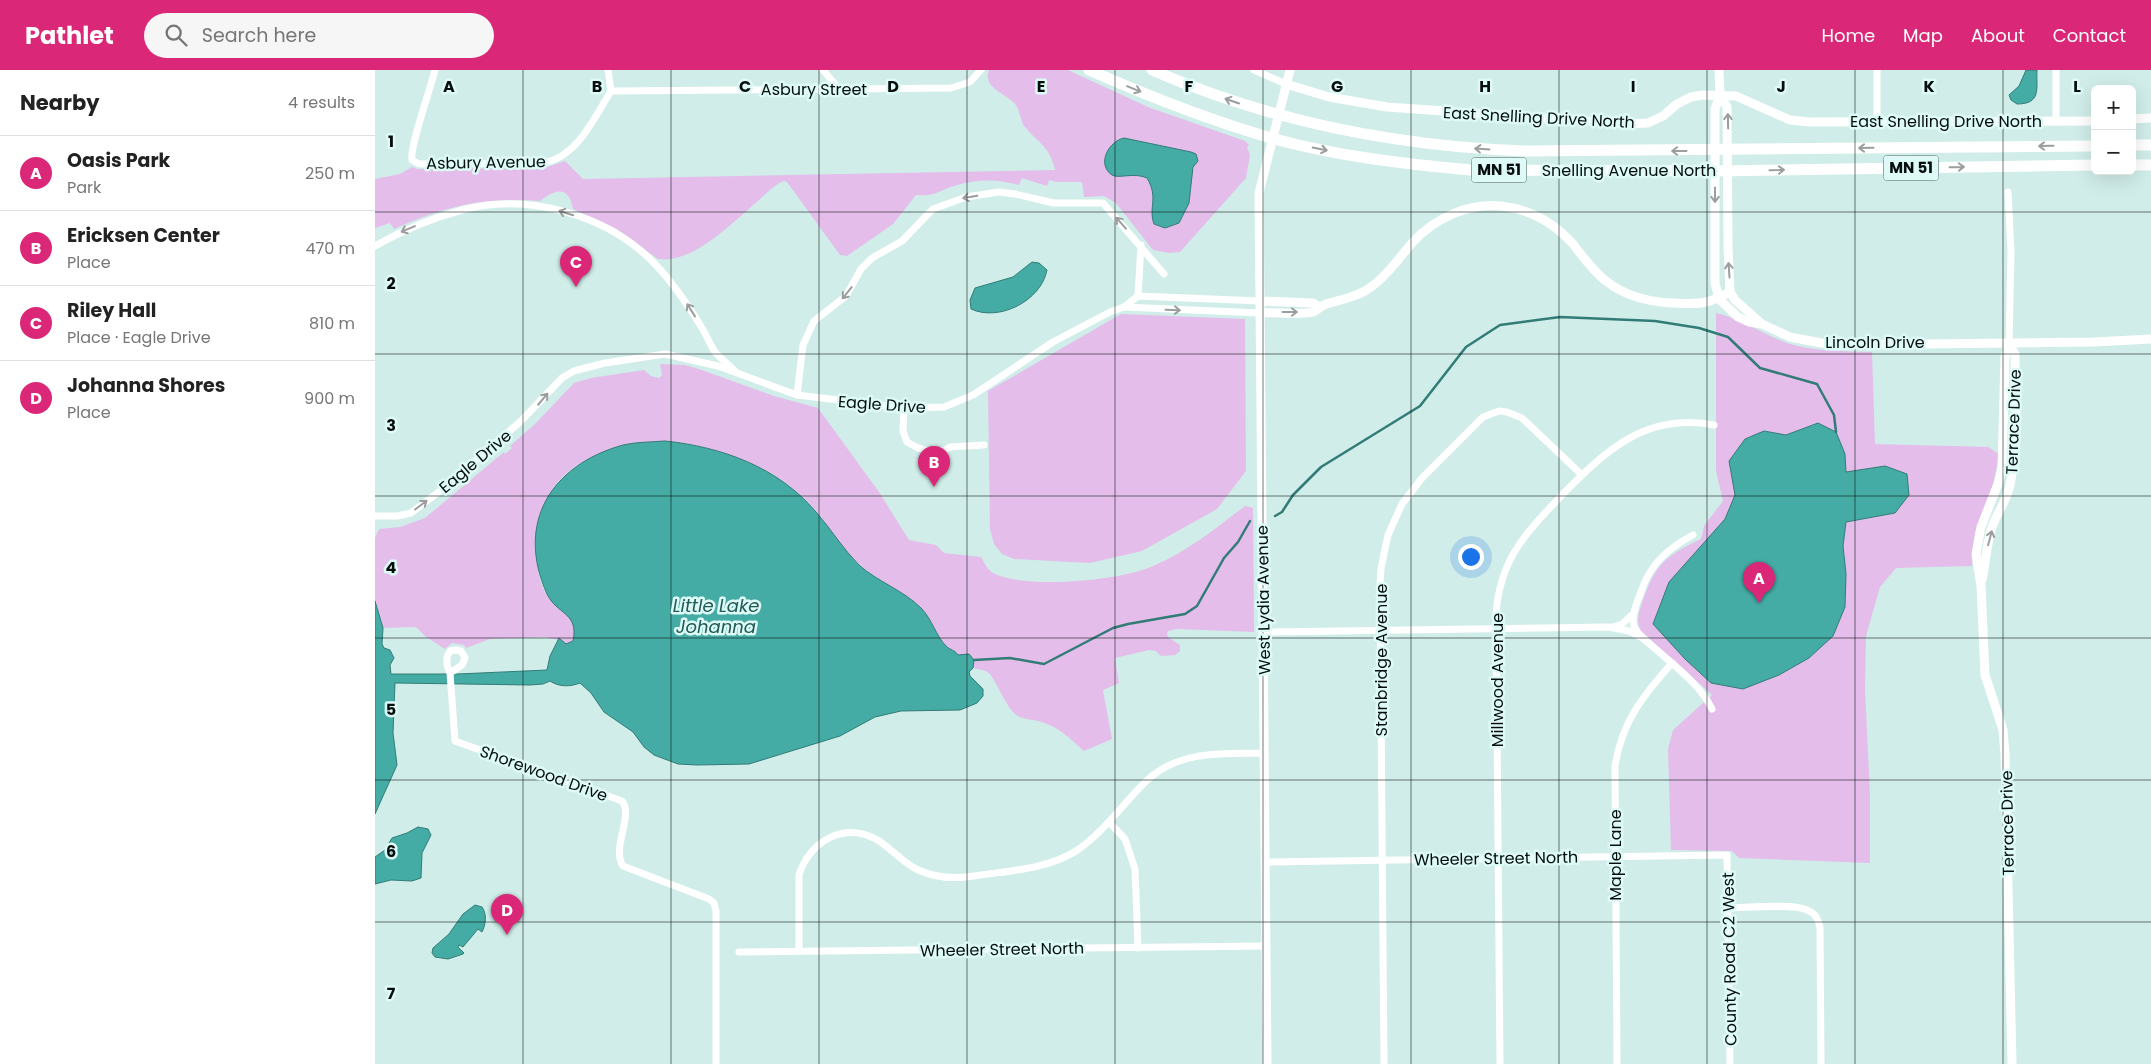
<!DOCTYPE html>
<html lang="en">
<head>
<meta charset="utf-8">
<style>
	:root { --surface:#fff; --page:#f6f6f6; --text:#222; --muted:#767676; --line:#e0e0e0; --accent:#db2777 }
	body { margin:0; font-family:Poppins,sans-serif; background:var(--page); color:var(--text) }
	.controls { position:absolute; right:15px; top:15px; display:grid; overflow:hidden; border-radius:8px; box-shadow:0 5px 20px #0002 }
	.controls button { width:45px; height:45px; display:grid; place-items:center; padding:0; border:0; border-bottom:1px solid var(--line); background:var(--surface); color:var(--text); font:25px sans-serif }
	.you { position:absolute; left:1095px; top:486px; width:18px; height:18px; margin:-12px; border:4px solid #fff; border-radius:50%; background:#1a73e8; box-shadow:0 0 0 8px #1a73e833 }
	.badge { display:grid; place-items:center; width:32px; height:32px; border-radius:50%; background:var(--accent); color:#fff; font-size:16px; font-weight:700 }
	.pin { position:absolute; translate:-50% -41px; filter:drop-shadow(0 1px 2px #0008) }
	.pin::after { content:''; position:absolute; top:26px; width:18px; height:15px; background:inherit; clip-path:polygon(0 0,100% 0,50% 100%) }
	.list { margin:0; padding:0; list-style:none }
	h2 { display:flex; justify-content:space-between; align-items:center; height:65px; margin:0; padding:0 20px; font-size:21px }
	h2 small { font-size:16px; font-weight:400; color:var(--muted) }
	.list li { display:grid; grid-template-columns:32px 1fr auto; gap:15px; align-items:center; box-sizing:border-box; height:75px; padding:0 20px; border-top:1px solid var(--line) }
	.list b { display:block; font-size:19px; white-space:nowrap }
	.list p { margin:0; font-size:16px; white-space:nowrap; color:var(--muted) }
	.list em { font-size:16px; font-style:normal; color:var(--muted) }
	.icon { flex:none; width:28px; height:28px; fill:none; stroke:currentColor; stroke-width:2; stroke-linecap:round; stroke-linejoin:round }
	.map { position:relative; flex:none; width:1776px; height:994px; overflow:hidden }
	header { display:flex; align-items:center; gap:30px; box-sizing:border-box; height:70px; padding:0 25px; background:var(--accent); color:#fff }
	header strong { font-size:24px }
	nav { display:flex; gap:28px; margin-inline-start:auto; font-size:18px }
	.search { width:350px; height:45px; background:var(--page); display:flex; align-items:center; gap:12px; box-sizing:border-box; padding:0 18px; border-radius:28px; color:var(--muted); font-size:19px }
	main { display:flex }
	aside { flex:1; background:var(--surface) }
	.map>svg:first-child { display:block }
	.green { fill:#e4bdea; fill-rule:evenodd }
	.water { fill:#45aca5; stroke:#327c77 }
	.lines { fill:none; stroke-linecap:round; stroke-linejoin:round }
	.stream { stroke:#327c77; stroke-width:2.5 }
	.minor { stroke:#fff; stroke-width:7 }
	.tertiary { stroke:#fff; stroke-width:9 }
	.trunk { stroke:#fff; stroke-width:11 }
	.oneway { stroke:#9b9e9e }
	.grid { fill:none; stroke:#050d0d; stroke-width:1; stroke-opacity:0.55 }
	.labels { text-anchor:middle; stroke-width:5; stroke-linejoin:round; paint-order:stroke }
	.shield { fill:#ddfaf7; stroke:#465453; stroke-width:1 }
	.shield-label { font-size:15px; font-weight:bold; fill:#050d0d }
	.street-label { font-size:16px; fill:#050d0d; stroke:#ddfaf7 }
	.water-label { font-size:18px; font-style:italic; fill:#205a55; stroke:#ddfaf7 }
	.grid-label { font-size:16px; text-anchor:middle; font-weight:bold; fill:#050d0d; stroke:#ddfaf7; stroke-width:5; stroke-linejoin:round; paint-order:stroke }
</style>
</head>
<body>
<header>
<strong>Pathlet</strong>
<div class="search"><svg class="icon" aria-label="search" viewBox="0 0 24 24"><circle cx="10" cy="10" r="6"/><path d="M15 15l6 6"/></svg>Search here</div>
<nav><a>Home</a><a>Map</a><a>About</a><a>Contact</a></nav>
</header>
<main>
<aside>
<h2>Nearby<small>4 results</small></h2>
<ul class="list">
<li><span class="badge">A</span><div><b>Oasis Park</b><p>Park</p></div><em>250 m</em></li>
<li><span class="badge">B</span><div><b>Ericksen Center</b><p>Place</p></div><em>470 m</em></li>
<li><span class="badge">C</span><div><b>Riley Hall</b><p>Place · Eagle Drive</p></div><em>810 m</em></li>
<li><span class="badge">D</span><div><b>Johanna Shores</b><p>Place</p></div><em>900 m</em></li>
</ul>
</aside>
<div class="map">
<svg width="1776" height="994" viewBox="0 0 1776 994">
	<rect width="100%" height="100%" fill="#d0ede9"/>
	<g class="green">
		<path d="M614 0H693L773 37 870 71 874 75 872 77 875 85 871 108 805 182 794 183 778 180 741 133 729 126 709 127 707 112H682L674 110 672 116 647 108 644 115C622 109 603 109 582 115 564 120 561 127 541 125L518 154 472 186 465 185 412 112 409 111C400 114 391 124 384 130 359 151 319 194 283 189L240 158 198 139C197 135 196 130 194 127 186 115 172 126 165 131 107 127 72 136 19 159L15 153 0 158V109L25 104 37 97 43 99 169 98 190 91 208 109 680 100C675 76 663 73 649 56 645 49 645 40 640 34 631 23 607 18 614 0ZM743 69 819 95 818 102 777 149C780 125 782 99 748 106Z"/>
		<path d="M1341 243C1366 249 1388 264 1412 273 1440 282 1468 281 1497 282L1500 374 1613 377 1624 384 1618 415 1600 462 1597 496 1521 498 1505 517 1491 566 1490 619 1495 725V793L1364 788 1357 781 1296 780 1293 679 1298 660 1337 625 1265 560C1261 547 1264 543 1268 530 1281 493 1291 486 1326 469L1329 456 1348 431 1341 401Z"/>
		<path d="M746 244 870 249 871 401 842 439 767 481 715 493 639 489 627 484 619 474 615 459 613 321Z"/>
		<path d="M285 294 310 295 324 299 399 326 443 338 504 422 534 470 561 475 569 483 606 487C610 494 613 501 620 504 653 519 745 511 778 496 812 482 841 458 870 436L878 438 879 562 801 559 793 561 792 564 793 567 805 575V581L800 585 786 586 781 581 774 580 740 588 744 613 728 620 737 669 709 681C698 671 687 660 672 654 662 649 648 651 640 644 631 636 623 615 615 604L611 601 598 598 599 590 583 585C580 580 575 580 571 576 561 566 557 549 546 538 528 520 504 512 485 495 468 480 456 460 442 442 432 430 418 418 405 409 390 398 373 392 354 385 304 368 272 366 222 385 200 394 179 409 171 433 168 438 168 445 167 451 162 476 157 505 174 528 187 545 203 545 198 571L191 574 184 568 183 570 170 567 115 569 91 578 89 575 77 573 70 579 51 567 41 557 8 558 0 531V468L4 459 25 457 50 448 129 382 130 384 137 378 135 376 160 354 199 313 216 308 269 300 276 306 284 308 287 305Z"/>
	</g>
	<g class="water">
		<path d="M1651 0H1662C1661 18 1667 34 1642 34L1636 30 1634 25 1644 16Z"/>
		<path d="M749 68 816 82 821 84 823 91 818 97 814 133 804 153 790 158 779 154C773 137 784 128 772 108 759 102 743 109 737 105 721 94 734 71 749 68Z"/>
		<path d="M657 192 664 193 672 200C666 231 624 252 596 239L595 230 600 218 638 207Z"/>
		<path d="M1443 353 1461 362 1470 384 1471 402 1510 396 1532 404 1534 425 1520 443 1471 452 1468 476 1471 504 1470 537 1458 566 1434 588 1404 605 1368 619 1336 613 1310 589 1278 554 1294 512 1350 449 1360 425 1354 391 1370 369 1389 361 1411 365Z"/>
		<path d="M290 371C347 377 403 397 441 442 456 459 468 479 484 495 503 512 528 520 546 538 557 549 561 566 571 576 575 580 580 580 583 585L594 584 599 590 598 598 594 602 595 606 608 619V626L602 633 585 640 526 641 500 647 465 666 374 694 322 695 303 694 279 685 269 677 258 662 229 642 216 623 205 613C195 617 184 617 175 611L168 614 155 615 20 613 18 663 22 695 0 744V531L8 558 7 574 9 578 15 580 19 588 15 595 16 604H83L172 600 175 586 184 568 191 574 198 571C204 542 182 545 172 524 140 453 176 395 248 375 261 372 276 372 290 371Z"/>
		<path d="M43 757 53 759 56 765 47 783 46 808 37 811 16 810 0 814V787L10 780 17 768 32 763Z"/>
		<path d="M100 835 107 837C112 844 111 854 107 862L103 859 88 877 84 875 83 877 89 883 88 884 73 889 60 887 57 883 58 878 74 864 88 844Z"/>
	</g>
	<g class="lines">
		<g class="stream">
			<path d="M900 446 907 442 918 425 946 397 1045 336 1091 277 1125 255 1185 247 1280 251 1324 258 1353 267 1385 298 1442 314 1459 345 1461 362"/>
			<path d="M599 590 635 588 669 594 738 558 753 554 810 544 822 536 849 488 863 472 875 451"/>
		</g>
		<g class="minor">
			<path d="M60 0C56 17 34 79 37 90L44 94 169 93C203 86 219 48 236 21L233 0"/>
			<path d="M448 0 464 19"/>
			<path d="M879 0 911 14"/>
			<path d="M1681 0V51"/>
			<path d="M236 21 576 18 595 12 606 0"/>
			<path d="M1502 52V0"/>
			<path d="M1633 122 1636 181 1634 275"/>
			<path d="M0 176C28 160 57 148 87 140 153 122 233 145 280 194 299 214 313 235 327 258 332 266 335 275 340 282 345 288 353 294 359 300"/>
			<path d="M763 226 766 175"/>
			<path d="M749 237 885 243"/>
			<path d="M422 325 428 275 439 251 471 226 486 199 497 188 527 171 558 139 591 127 624 122 640 124 679 133H728L789 204"/>
			<path d="M529 338 528 361 532 372 543 378 559 382 570 380 575 377 609 375"/>
			<path d="M0 446H22L36 443 69 418 146 351 187 308 199 301 230 293 290 284 343 296 422 325 529 338 569 337 598 325 678 272 735 242 749 237 763 226 885 231"/>
			<path d="M1318 465C1294 478 1276 493 1267 519 1264 528 1255 546 1259 556 1263 566 1275 574 1283 581 1302 598 1326 616 1337 639"/>
			<path d="M1238 557 1247 554 1258 544"/>
			<path d="M888 562 1234 557 1254 561 1271 570"/>
			<path d="M75 603 87 595 90 588 86 581 81 580 75 581 72 587V595L75 603 80 671 247 731C259 746 236 778 248 796L334 829 339 833 341 841V994"/>
			<path d="M734 752 750 769 760 799 763 878"/>
			<path d="M890 792 1352 785 1355 994"/>
			<path d="M1353 838C1370 838 1419 833 1432 840 1440 843 1444 850 1445 858L1446 994"/>
			<path d="M424 881V805C434 771 471 750 504 771 518 780 528 793 543 800 561 808 580 809 599 806 632 801 673 799 701 781 719 769 734 752 748 736 757 726 766 715 777 706 809 680 850 684 889 683"/>
			<path d="M364 882 891 876"/>
			<path d="M1009 994 1005 514 1006 498 1013 465 1027 434 1047 408 1108 347 1124 341 1132 342 1147 348 1207 405"/>
			<path d="M1125 994 1121 544C1125 488 1151 463 1188 424 1231 380 1272 342 1339 355"/>
			<path d="M1242 994 1240 696C1247 651 1268 626 1297 593"/>
		</g>
		<g class="tertiary">
			<path d="M1344 0 1345 25 1340 39V213L1344 229 1363 247 1374 252 1387 254 1415 267 1457 275 1719 272 1776 269"/>
			<path d="M911 14 954 27 1012 37 1252 54 1273 53 1288 46 1302 34 1316 27 1328 25 1361 26 1415 50 1434 52 1720 51"/>
			<path d="M1345 25 1352 37 1353 178 1355 222 1360 230 1387 254"/>
			<path d="M1757 49 1776 48"/>
			<path d="M885 231 938 233 944 237"/>
			<path d="M885 243C897 242 928 245 938 242 943 240 946 236 951 234 965 230 977 228 990 221 1010 209 1023 189 1038 172 1060 148 1093 133 1126 136 1154 139 1179 153 1198 174 1208 187 1218 201 1231 211 1250 226 1273 232 1298 233 1324 234 1331 235 1355 222"/>
			<path d="M1634 275 1630 286 1627 399 1623 414 1606 457 1601 484 1606 516 1610 605 1628 660 1630 684 1637 994"/>
			<path d="M1607 510C1611 493 1611 475 1617 457 1622 443 1632 430 1635 415 1644 372 1640 327 1640 284L1634 275"/>
			<path d="M892 994 884 123 915 0"/>
		</g>
		<g class="trunk">
			<path d="M714 0C773 26 834 50 896 68 961 86 1029 94 1096 100L1340 101 1720 95"/>
			<path d="M777 0C896 52 1021 76 1150 81L1720 76"/>
			<path d="M1757 75H1776"/>
			<path d="M1757 95H1776"/>
		</g>
	</g>
	<defs><path id="oneway-shaft" d="M-6 0H5M1.5-3L5.5 0L1.5 3" fill="none" stroke-width="1.6" stroke-linecap="round" stroke-linejoin="round" transform="scale(1.25)"/></defs>
	<g class="oneway">
		<use href="#oneway-shaft" transform="translate(759 19) rotate(22)"/>
		<use href="#oneway-shaft" transform="translate(857 31) rotate(-161)"/>
		<use href="#oneway-shaft" transform="translate(1353 51) rotate(-91)"/>
		<use href="#oneway-shaft" transform="translate(1671 76) rotate(179)"/>
		<use href="#oneway-shaft" transform="translate(1491 78) rotate(179)"/>
		<use href="#oneway-shaft" transform="translate(945 79) rotate(12)"/>
		<use href="#oneway-shaft" transform="translate(1107 79) rotate(-176)"/>
		<use href="#oneway-shaft" transform="translate(1304 81) rotate(180)"/>
		<use href="#oneway-shaft" transform="translate(1582 97) rotate(-1)"/>
		<use href="#oneway-shaft" transform="translate(1402 100) rotate(-1)"/>
		<use href="#oneway-shaft" transform="translate(1340 125) rotate(90)"/>
		<use href="#oneway-shaft" transform="translate(595 127) rotate(170)"/>
		<use href="#oneway-shaft" transform="translate(191 143) rotate(-163)"/>
		<use href="#oneway-shaft" transform="translate(746 153) rotate(-131)"/>
		<use href="#oneway-shaft" transform="translate(33 159) rotate(157)"/>
		<use href="#oneway-shaft" transform="translate(1354 200) rotate(-94)"/>
		<use href="#oneway-shaft" transform="translate(472 223) rotate(129)"/>
		<use href="#oneway-shaft" transform="translate(316 240) rotate(-122)"/>
		<use href="#oneway-shaft" transform="translate(798 240) rotate(2)"/>
		<use href="#oneway-shaft" transform="translate(915 242)"/>
		<use href="#oneway-shaft" transform="translate(168 329) rotate(-50)"/>
		<use href="#oneway-shaft" transform="translate(46 435) rotate(-37)"/>
		<use href="#oneway-shaft" transform="translate(1615 468) rotate(-75)"/>
	</g>
	<path class="grid" d="M148 0V994M296 0V994M444 0V994M592 0V994M740 0V994M888 0V994M1036 0V994M1184 0V994M1332 0V994M1480 0V994M1628 0V994M0 142H1776M0 284H1776M0 426H1776M0 568H1776M0 710H1776M0 852H1776"/>
	<g class="labels">
		<g class="shield">
			<rect x="1508.5" y="85.5" width="55" height="25" rx="4"/>
			<rect x="1096.5" y="87.5" width="55" height="25" rx="4"/>
		</g>
		<g class="shield-label">
			<text x="1536" y="103">MN 51</text>
			<text x="1124" y="105">MN 51</text>
		</g>
		<g class="street-label">
			<text x="439" y="25">Asbury Street</text>
			<text transform="translate(1164 47) rotate(3)" y="6">East Snelling Drive North</text>
			<text x="1571" y="57">East Snelling Drive North</text>
			<text transform="translate(111 92) rotate(-1)" y="6">Asbury Avenue</text>
			<text x="1254" y="106">Snelling Avenue North</text>
			<text x="1500" y="278">Lincoln Drive</text>
			<text transform="translate(507 334) rotate(4)" y="6">Eagle Drive</text>
			<text transform="translate(1638 352) rotate(-88)" y="6">Terrace Drive</text>
			<text transform="translate(100 391) rotate(-40)" y="6">Eagle Drive</text>
			<text transform="translate(888 530) rotate(-91)" y="6">West Lydia Avenue</text>
			<text transform="translate(1006 590) rotate(-90)" y="6">Stanbridge Avenue</text>
			<text transform="translate(1122 610) rotate(-90)" y="6">Millwood Avenue</text>
			<text transform="translate(169 703) rotate(20)" y="6">Shorewood Drive</text>
			<text transform="translate(1632 753) rotate(-91)" y="6">Terrace Drive</text>
			<text transform="translate(1240 785) rotate(-90)" y="6">Maple Lane</text>
			<text transform="translate(1121 788) rotate(-1)" y="6">Wheeler Street North</text>
			<text transform="translate(627 879) rotate(-1)" y="6">Wheeler Street North</text>
			<text transform="translate(1354 889) rotate(-91)" y="6">County Road C2 West</text>
		</g>
		<g class="water-label">
			<text x="341" y="542">Little Lake<tspan x="341" dy="21">Johanna</tspan></text>
		</g>
	</g>
	<g class="grid-label">
		<text x="74" y="22">A</text>
		<text x="222" y="22">B</text>
		<text x="370" y="22">C</text>
		<text x="518" y="22">D</text>
		<text x="666" y="22">E</text>
		<text x="814" y="22">F</text>
		<text x="962" y="22">G</text>
		<text x="1110" y="22">H</text>
		<text x="1258" y="22">I</text>
		<text x="1406" y="22">J</text>
		<text x="1554" y="22">K</text>
		<text x="1702" y="22">L</text>
		<text x="16" y="77">1</text>
		<text x="16" y="219">2</text>
		<text x="16" y="361">3</text>
		<text x="16" y="503">4</text>
		<text x="16" y="645">5</text>
		<text x="16" y="787">6</text>
		<text x="16" y="929">7</text>
	</g>
</svg>
<div class="controls">
<button>+</button>
<button>−</button>
</div>
<div class="you"></div>
<div class="pin badge" style="left:1384px;top:533px">A</div>
<div class="pin badge" style="left:559px;top:417px">B</div>
<div class="pin badge" style="left:201px;top:217px">C</div>
<div class="pin badge" style="left:132px;top:865px">D</div>
</div>
</main>
</body>
</html>
